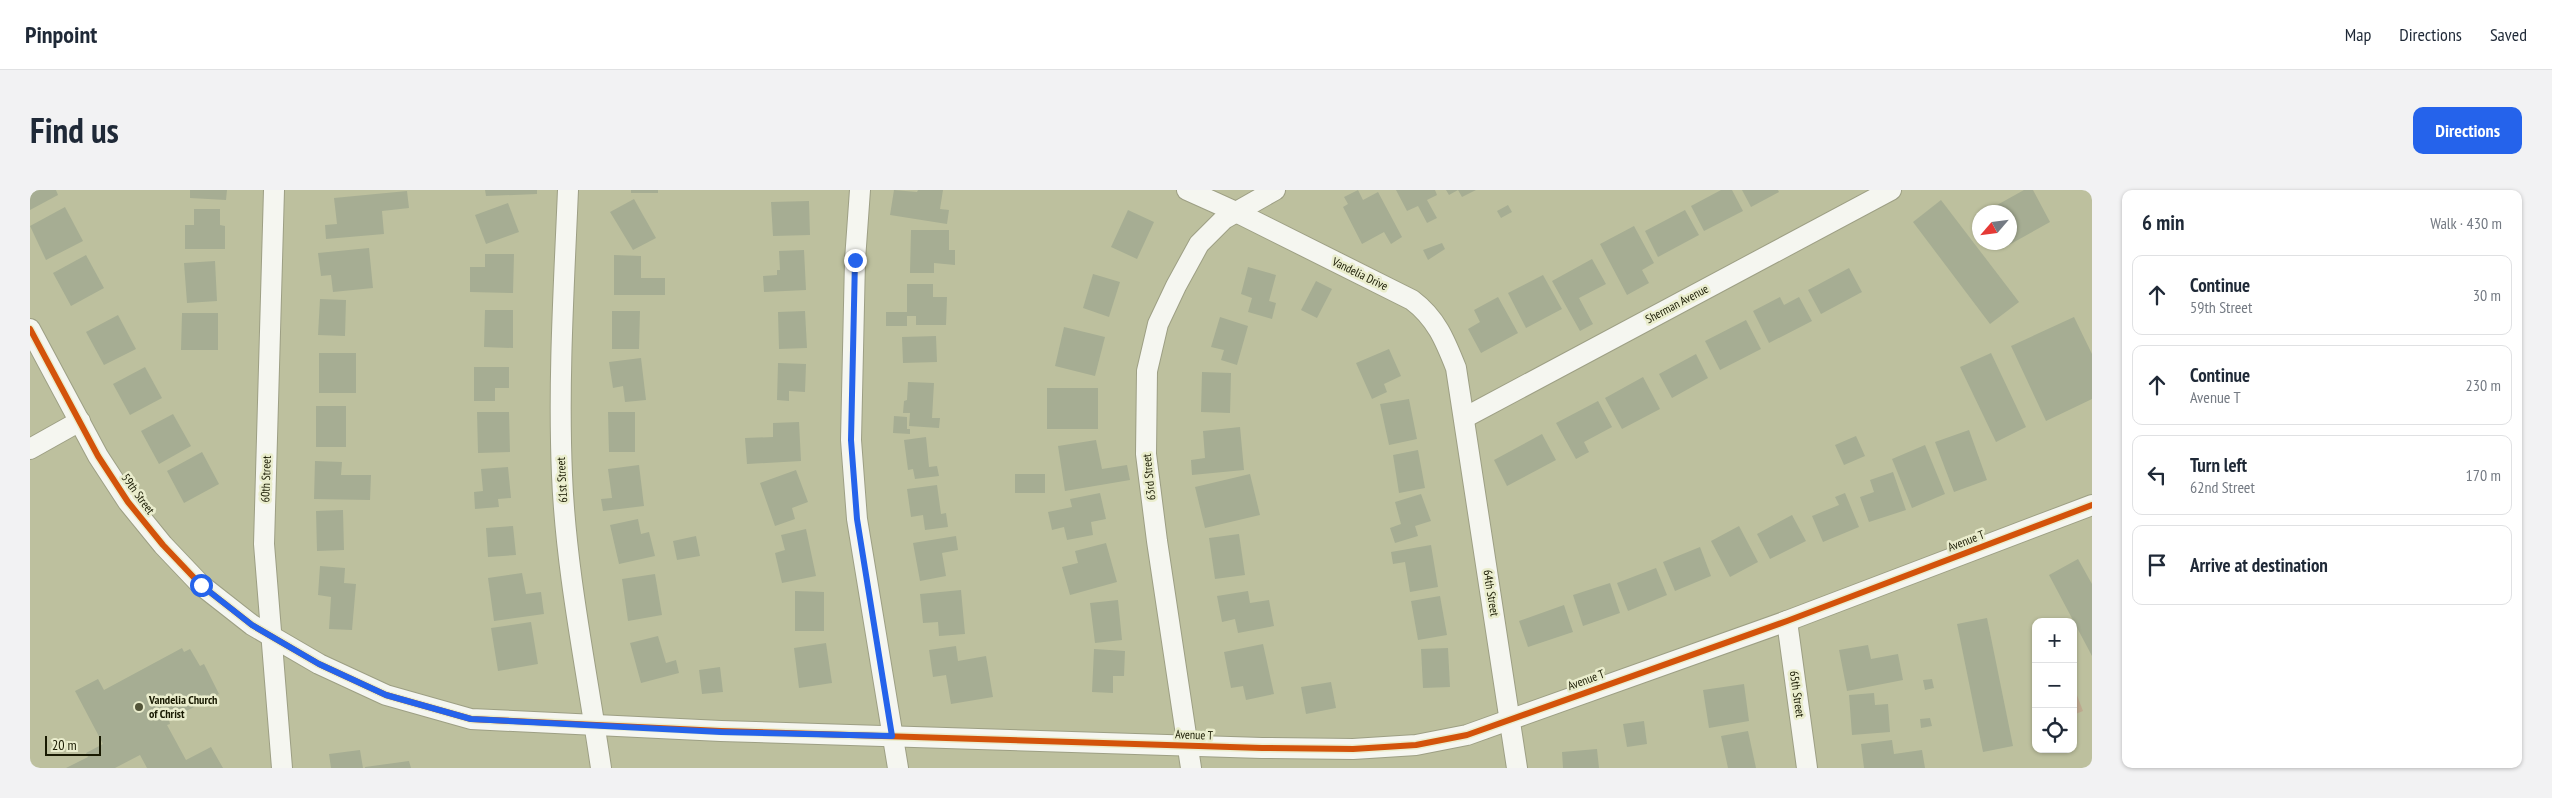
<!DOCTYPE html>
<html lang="en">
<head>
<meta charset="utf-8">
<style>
	:root { --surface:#fff; --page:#f2f2f3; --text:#1f2937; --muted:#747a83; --line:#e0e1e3; --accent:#2563eb }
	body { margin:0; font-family:"PT Sans Narrow",sans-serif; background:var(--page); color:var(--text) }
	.controls { position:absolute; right:15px; bottom:15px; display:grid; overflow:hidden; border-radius:10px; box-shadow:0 1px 4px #0004 }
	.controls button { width:45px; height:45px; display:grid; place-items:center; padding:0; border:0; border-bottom:1px solid var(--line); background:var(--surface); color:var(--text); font:25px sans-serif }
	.compass { position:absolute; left:1942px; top:15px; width:45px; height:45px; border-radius:50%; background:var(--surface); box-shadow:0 1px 4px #0004; rotate:242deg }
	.scale { position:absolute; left:15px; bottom:12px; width:56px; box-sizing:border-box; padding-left:5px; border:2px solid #191a02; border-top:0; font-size:14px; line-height:18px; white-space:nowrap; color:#191a02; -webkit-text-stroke:4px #eaedcd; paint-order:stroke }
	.stop { position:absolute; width:15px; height:15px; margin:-11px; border:4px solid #2563eb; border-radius:50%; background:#fff }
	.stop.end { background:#2563eb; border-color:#fff; box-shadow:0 1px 5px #0008 }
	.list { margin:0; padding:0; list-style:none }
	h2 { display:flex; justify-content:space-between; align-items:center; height:65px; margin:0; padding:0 20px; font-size:21px }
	h2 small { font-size:16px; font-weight:400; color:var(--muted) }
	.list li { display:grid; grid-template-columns:32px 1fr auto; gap:15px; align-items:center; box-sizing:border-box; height:80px; margin:0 10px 10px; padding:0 10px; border:1px solid var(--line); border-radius:10px }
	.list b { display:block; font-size:19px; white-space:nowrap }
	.list p { margin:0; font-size:16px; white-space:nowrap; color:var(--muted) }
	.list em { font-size:16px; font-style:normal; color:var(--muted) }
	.icon { flex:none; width:28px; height:28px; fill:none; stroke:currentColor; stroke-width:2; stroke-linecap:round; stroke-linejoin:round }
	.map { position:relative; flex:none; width:2062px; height:578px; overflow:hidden; border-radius:10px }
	header { display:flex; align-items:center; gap:30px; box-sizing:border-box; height:70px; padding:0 25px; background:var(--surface); border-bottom:1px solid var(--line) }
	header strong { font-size:24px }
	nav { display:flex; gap:28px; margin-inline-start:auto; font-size:18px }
	.intro { display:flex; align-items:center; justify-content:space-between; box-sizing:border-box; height:120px; padding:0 30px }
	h1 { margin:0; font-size:35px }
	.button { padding:12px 22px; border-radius:10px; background:var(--accent); color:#fff; font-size:18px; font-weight:700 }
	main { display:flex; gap:30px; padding:0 30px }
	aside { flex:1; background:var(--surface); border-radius:10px; box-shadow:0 1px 4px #0004 }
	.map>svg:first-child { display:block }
	.green { fill:#bfab90 }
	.building { fill:#a6ad93 }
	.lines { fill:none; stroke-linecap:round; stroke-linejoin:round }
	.minor-casing { stroke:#9d9f84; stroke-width:22 }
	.minor { stroke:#f5f6f0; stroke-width:20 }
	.cycleway-casing { stroke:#eaedcd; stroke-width:9 }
	.cycleway { stroke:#d3530b; stroke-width:6 }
	.route { stroke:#2563eb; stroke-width:6 }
	.poi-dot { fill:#525439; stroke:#eaedcd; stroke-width:2 }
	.labels { text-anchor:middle; stroke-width:5; stroke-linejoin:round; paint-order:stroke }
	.street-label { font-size:12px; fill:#191a02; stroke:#eaedcd }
	.poi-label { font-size:12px; font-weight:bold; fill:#191a02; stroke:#eaedcd; text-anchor:start }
</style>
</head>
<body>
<header>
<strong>Pinpoint</strong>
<nav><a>Map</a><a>Directions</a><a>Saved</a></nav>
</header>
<div class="intro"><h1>Find us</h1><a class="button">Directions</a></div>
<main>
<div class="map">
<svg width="2062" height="578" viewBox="0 0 2062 578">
	<rect width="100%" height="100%" fill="#bdc09e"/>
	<path class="green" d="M2045 500 2053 521 2043 525V501Z"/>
	<g class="building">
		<path d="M0 0H26L28 5 0 20Z"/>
		<path d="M160 0H197L196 10 160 8Z"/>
		<path d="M455 0H507V4L456 6Z"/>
		<rect x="601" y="0" width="27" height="3"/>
		<path d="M864 0 887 2 888 0H913L910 19 919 20 917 34 860 25Z"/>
		<path d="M1328 0 1333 10 1348 2 1372 47 1361 54 1354 42 1332 54 1313 17 1318 14 1314 7Z"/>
		<path d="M1366 0H1405L1407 5 1397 10 1407 28 1397 33 1388 16 1377 21Z"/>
		<path d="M1416 0H1446L1432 7 1428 0 1419 5Z"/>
		<path d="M1691 0H1702L1713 21 1674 41 1661 16Z"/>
		<path d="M1712 0H1748L1749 2 1721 17Z"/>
		<path d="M1994 0H2003L2020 32 1977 56 1975 52H1980V22H1959L1958 20Z"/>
		<path d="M377 1 379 18 352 21 354 44 296 49 295 35 307 34 304 8Z"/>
		<path d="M604 9 626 48 603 60 580 22Z"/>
		<path d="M1911 10 1989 112 1960 134 1883 32Z"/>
		<path d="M779 11 780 45 743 46 741 12Z"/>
		<path d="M478 13 489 42 456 54 445 25Z"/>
		<path d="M1478 15 1482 22 1471 28 1467 21Z"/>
		<path d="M35 17 53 51 16 70 0 36Z"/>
		<path d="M164 19H190V35L195 36V59H155V35H164Z"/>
		<path d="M1098 20 1124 32 1107 69 1081 57Z"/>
		<path d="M1655 20 1669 45 1628 67 1615 41Z"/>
		<path d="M1604 36 1624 73 1612 80 1619 93 1597 105 1570 54Z"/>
		<path d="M881 40H919V60H925V75L904 73V83H880Z"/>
		<path d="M1412 53 1415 59 1398 70 1393 60Z"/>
		<path d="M339 58 343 98 303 102 301 85 291 86 288 63Z"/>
		<path d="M774 60 776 100 734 102 733 86 747 85V80H750L749 61Z"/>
		<path d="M455 64H484L483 103 440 102V77H455Z"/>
		<path d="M56 65 74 98 41 116 23 83Z"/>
		<path d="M584 65 611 66V88H635V105H584Z"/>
		<path d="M1562 69 1576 94 1549 108 1563 134 1550 141 1522 91Z"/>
		<path d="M185 71 187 111 157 113 154 73Z"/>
		<path d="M1218 77 1246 85 1239 111 1246 113 1242 129 1218 122 1222 108 1211 104Z"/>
		<path d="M1819 78 1832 102 1791 124 1778 100Z"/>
		<path d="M1063 84 1090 92 1079 127 1053 118Z"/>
		<path d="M1513 85 1532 119 1496 138 1478 103Z"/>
		<path d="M1286 91 1302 99 1287 128 1271 120Z"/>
		<path d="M877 94H903V107H917L916 135H886V126H877V136H856V122H877Z"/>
		<path d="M1468 107 1488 143 1451 163 1438 139 1450 132 1444 120Z"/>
		<path d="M1750 107 1754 115 1769 107 1782 131 1739 153 1723 121Z"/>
		<path d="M290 109 316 110 315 146 288 145Z"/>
		<path d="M455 120H483V158L454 157Z"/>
		<path d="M582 121H610L609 159H582Z"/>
		<path d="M775 121 777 158 749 159 748 122Z"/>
		<path d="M152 123H188V160H151Z"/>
		<path d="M88 125 106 159 74 175 56 142Z"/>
		<path d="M1190 127 1218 136 1207 175 1191 170 1194 160 1181 157Z"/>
		<path d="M2044 127 2062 164V209L2016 231 1981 156Z"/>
		<path d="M1716 130 1731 159 1690 180 1675 151Z"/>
		<path d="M1034 137 1075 147 1065 186 1025 176Z"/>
		<path d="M906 146 907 172 873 173 872 147Z"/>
		<path d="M1359 159 1371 186 1354 194 1357 202 1342 209 1326 173Z"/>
		<rect x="289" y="163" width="37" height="40"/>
		<path d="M1961 163 1996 237 1966 252 1930 177Z"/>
		<path d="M1666 164 1678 188 1642 208 1629 184Z"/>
		<path d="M611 168 616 210 595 212 593 196 583 198 579 172Z"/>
		<path d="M748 173 776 174 775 202 759 201V211L747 210Z"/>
		<path d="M115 177 132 208 100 225 83 194Z"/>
		<path d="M444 177H479V198H465V211H444Z"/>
		<path d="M1172 182 1201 183 1200 223 1171 222Z"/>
		<path d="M1613 187 1630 219 1592 239 1575 208Z"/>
		<path d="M878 192 904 193 902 228H910L909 238 879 236 880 223H873L874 211 877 210Z"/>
		<rect x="1017" y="198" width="51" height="41"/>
		<path d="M1379 209 1387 249 1359 255 1350 214Z"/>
		<path d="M1568 211 1582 237 1554 252 1559 262 1546 269 1526 233Z"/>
		<rect x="286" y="216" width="30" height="41"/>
		<path d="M447 222H479L480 262 448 263Z"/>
		<path d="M578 222H605V262H579Z"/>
		<path d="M143 224 161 256 129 274 111 241Z"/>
		<path d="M864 226 877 227V239H880V244L863 243Z"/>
		<path d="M769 232 771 271 717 274 715 248 743 247V233Z"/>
		<path d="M1210 237 1214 280 1162 285 1161 270 1175 268 1173 241Z"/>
		<path d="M1939 240 1957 290 1924 302 1905 252Z"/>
		<path d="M1512 244 1526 270 1477 296 1464 270Z"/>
		<path d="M1826 246 1835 266 1814 275 1805 255Z"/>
		<path d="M896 247 899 277 907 276 909 286 885 289 883 279 878 280 874 250Z"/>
		<path d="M1066 250 1072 279 1097 275 1100 290 1035 301 1028 256Z"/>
		<path d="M1895 255 1915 304 1882 318 1862 269Z"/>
		<path d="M1388 260 1395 298 1369 303 1363 265Z"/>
		<path d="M172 262 189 294 154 313 137 281Z"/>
		<path d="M285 271 312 272 311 285H341L340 310 284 309Z"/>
		<path d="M609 275 614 316 573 321 571 309 582 308 578 279Z"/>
		<path d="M478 277 481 308 468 309 469 317 445 319 444 302 453 301 451 279Z"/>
		<path d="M766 280 778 312 762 318 765 329 745 336 730 293Z"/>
		<path d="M1863 282 1876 320 1839 332 1830 307 1844 302 1840 290Z"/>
		<rect x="985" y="284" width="30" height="19"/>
		<path d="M1220 284 1230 325 1175 338 1165 297Z"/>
		<path d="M907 295 911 324 916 323 918 337 895 340 893 325 881 327 877 299Z"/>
		<path d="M1070 303 1076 329 1061 332 1063 345 1037 350 1034 337 1022 340 1018 322 1042 317 1040 309Z"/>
		<path d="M1815 303 1829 337 1793 352 1782 326 1809 315 1805 307Z"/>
		<path d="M1391 304 1401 331 1385 336 1388 346 1365 353 1360 338 1371 334 1365 312Z"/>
		<path d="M313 320 314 360 287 361 286 321Z"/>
		<path d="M1762 325 1776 351 1740 369 1727 344Z"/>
		<path d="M608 329 611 344 619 342 625 366 589 374 580 335Z"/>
		<path d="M483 336 486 365 458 367 456 338Z"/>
		<path d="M1709 336 1728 372 1700 387 1681 351Z"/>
		<path d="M776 339 786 386 752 393 745 363 755 360 751 345Z"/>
		<path d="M1209 344 1215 385 1185 389 1179 348Z"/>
		<path d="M666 346 670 366 647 370 643 351Z"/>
		<path d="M926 346 928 360 912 363 916 386 890 391 883 353Z"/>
		<path d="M1076 353 1087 392 1040 405 1032 377 1048 373 1045 361Z"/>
		<path d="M1401 355 1408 397 1380 402 1375 372 1363 374 1361 362Z"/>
		<path d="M1670 357 1681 386 1645 401 1633 372Z"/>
		<path d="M2048 369 2062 394V466L2019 385Z"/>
		<path d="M290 376 315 378 314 393 326 394 322 440 299 439 301 407 288 405Z"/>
		<path d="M1626 378 1637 405 1598 421 1587 393Z"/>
		<path d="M492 383 496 404 511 402 514 424 464 431 458 388Z"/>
		<path d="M625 384 632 425 598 431 592 389Z"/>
		<path d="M1580 393 1590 423 1553 436 1543 405Z"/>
		<path d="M931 400 935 444 909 446 908 432 893 433 890 404Z"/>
		<path d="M765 401 794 402V441H765Z"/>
		<path d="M1218 401 1220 413 1239 410 1244 436 1208 443 1205 429 1192 432 1187 406Z"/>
		<path d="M1410 406 1417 445 1388 450 1381 411Z"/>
		<path d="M1088 410 1092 450 1065 453 1060 413Z"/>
		<path d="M1534 415 1543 442 1498 457 1489 431Z"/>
		<path d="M1957 428 1983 556 1953 562 1927 434Z"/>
		<path d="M501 432 508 474 468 481 461 438Z"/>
		<path d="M628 446 636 473 646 470 649 483 611 493 600 453Z"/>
		<path d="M796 453 802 493 769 498 764 458Z"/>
		<path d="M1233 454 1244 504 1216 510 1213 496 1201 498 1194 462Z"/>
		<path d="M1838 455 1841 469 1868 464 1873 490 1817 501 1809 460Z"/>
		<path d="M926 456 928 471 956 466 963 507 921 514 916 485 903 487 899 460Z"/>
		<path d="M152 458 154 462 160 459 170 476 174 474 189 504 139 530 140 534 137 535 156 570 181 557 193 578H117L110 565 85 578H36L58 567 56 563 73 554 45 501 68 489 74 500Z"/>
		<path d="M1418 458 1420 497 1393 498 1391 459Z"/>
		<path d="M1064 459 1095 461 1094 486H1083V503L1062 502Z"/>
		<path d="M690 477 693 502 672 504 669 480Z"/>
		<path d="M1902 489 1904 498 1895 500 1893 490Z"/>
		<path d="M1301 492 1306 518 1276 524 1271 497Z"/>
		<path d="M1714 494 1719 531 1679 538 1673 500Z"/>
		<path d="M1844 503 1845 515 1858 514 1860 542 1822 545 1819 505Z"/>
		<path d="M1900 528 1902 536 1891 538 1890 529Z"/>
		<path d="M1614 531 1617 554 1597 557 1593 534Z"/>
		<path d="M1718 541 1726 578H1698L1691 546Z"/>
		<path d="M1862 550 1864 564 1892 560 1895 578H1834L1831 554Z"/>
		<path d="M1567 559 1569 578H1533L1532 562Z"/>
		<path d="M330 560 333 578H301L299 564Z"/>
		<path d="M379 571 381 578H335V577Z"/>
	</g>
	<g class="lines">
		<defs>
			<g id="minor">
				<path d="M244 0 234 354 252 578"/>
				<path d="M538 0C534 95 528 190 532 285 536 383 557 481 571 578"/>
				<path d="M830 0 825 70 821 250 827 329 868 578"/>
				<path d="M1157 0 1206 22 1382 110C1406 128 1415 150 1426 178L1487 578"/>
				<path d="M0 139 68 266 98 312 133 355 171 395 222 435 289 474 356 505 441 529 691 541 1232 558 1323 559 1386 555 1437 545 1757 431 2062 315"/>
				<path d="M1434 228 1861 0"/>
				<path d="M0 259 50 231"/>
				<path d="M1757 431 1777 578"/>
				<path d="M1161 578 1127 351 1116 264 1117 181 1128 134 1146 96 1169 54 1194 29 1245 0"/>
			</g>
		</defs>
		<use href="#minor" class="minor-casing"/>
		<use href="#minor" class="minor"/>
		<defs>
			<path id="cycleway" d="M0 139 68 266 98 312 133 355 171 395 222 435 289 474 356 505 441 529 691 541 1232 558 1323 559 1386 555 1437 545 1757 431 2062 315"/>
		</defs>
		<use href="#cycleway" class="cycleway-casing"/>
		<use href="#cycleway" class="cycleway"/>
	</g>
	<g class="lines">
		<path class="route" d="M171 395 222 435 289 474 356 505 441 529 691 542 862 546 827 329 821 250 825 70"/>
	</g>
	<circle class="poi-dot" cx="109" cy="517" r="5"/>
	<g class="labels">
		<g class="street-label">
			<text transform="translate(1330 84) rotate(26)" y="4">Vandelia Drive</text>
			<text transform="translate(1647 114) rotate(-28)" y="4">Sherman Avenue</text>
			<text transform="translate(1119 287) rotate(-96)" y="4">63rd Street</text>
			<text transform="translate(236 289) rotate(-88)" y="4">60th Street</text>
			<text transform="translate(532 290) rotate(-93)" y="4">61st Street</text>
			<text transform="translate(108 304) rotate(54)" y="4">59th Street</text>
			<text transform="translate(1936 351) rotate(-21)" y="4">Avenue T</text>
			<text transform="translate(1461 403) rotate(81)" y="4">64th Street</text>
			<text transform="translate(1556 490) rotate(-20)" y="4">Avenue T</text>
			<text transform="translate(1767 504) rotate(82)" y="4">65th Street</text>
			<text transform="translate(1164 545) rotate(2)" y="4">Avenue T</text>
		</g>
		<g class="poi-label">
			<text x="119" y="514">Vandelia Church<tspan x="119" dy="14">of Christ</tspan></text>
		</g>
	</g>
</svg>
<div class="controls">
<button>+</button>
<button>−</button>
<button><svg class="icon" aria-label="locate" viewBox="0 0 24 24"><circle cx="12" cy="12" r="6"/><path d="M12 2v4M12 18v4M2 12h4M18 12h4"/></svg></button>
</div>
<svg class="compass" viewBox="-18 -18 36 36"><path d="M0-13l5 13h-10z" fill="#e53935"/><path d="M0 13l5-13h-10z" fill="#747a83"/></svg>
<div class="scale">20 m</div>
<div class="stop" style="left:171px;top:395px"></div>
<div class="stop end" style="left:825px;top:70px"></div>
</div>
<aside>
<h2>6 min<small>Walk · 430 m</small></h2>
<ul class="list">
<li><svg class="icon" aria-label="ahead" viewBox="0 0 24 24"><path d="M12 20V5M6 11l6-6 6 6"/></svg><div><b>Continue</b><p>59th Street</p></div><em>30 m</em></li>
<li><svg class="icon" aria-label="ahead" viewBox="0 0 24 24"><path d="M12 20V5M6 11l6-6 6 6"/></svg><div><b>Continue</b><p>Avenue T</p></div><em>230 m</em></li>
<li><svg class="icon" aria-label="left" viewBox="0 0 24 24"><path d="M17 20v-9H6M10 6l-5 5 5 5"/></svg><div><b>Turn left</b><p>62nd Street</p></div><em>170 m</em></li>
<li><svg class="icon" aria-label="arrive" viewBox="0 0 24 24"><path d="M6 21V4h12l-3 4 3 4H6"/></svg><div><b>Arrive at destination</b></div></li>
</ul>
</aside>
</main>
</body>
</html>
